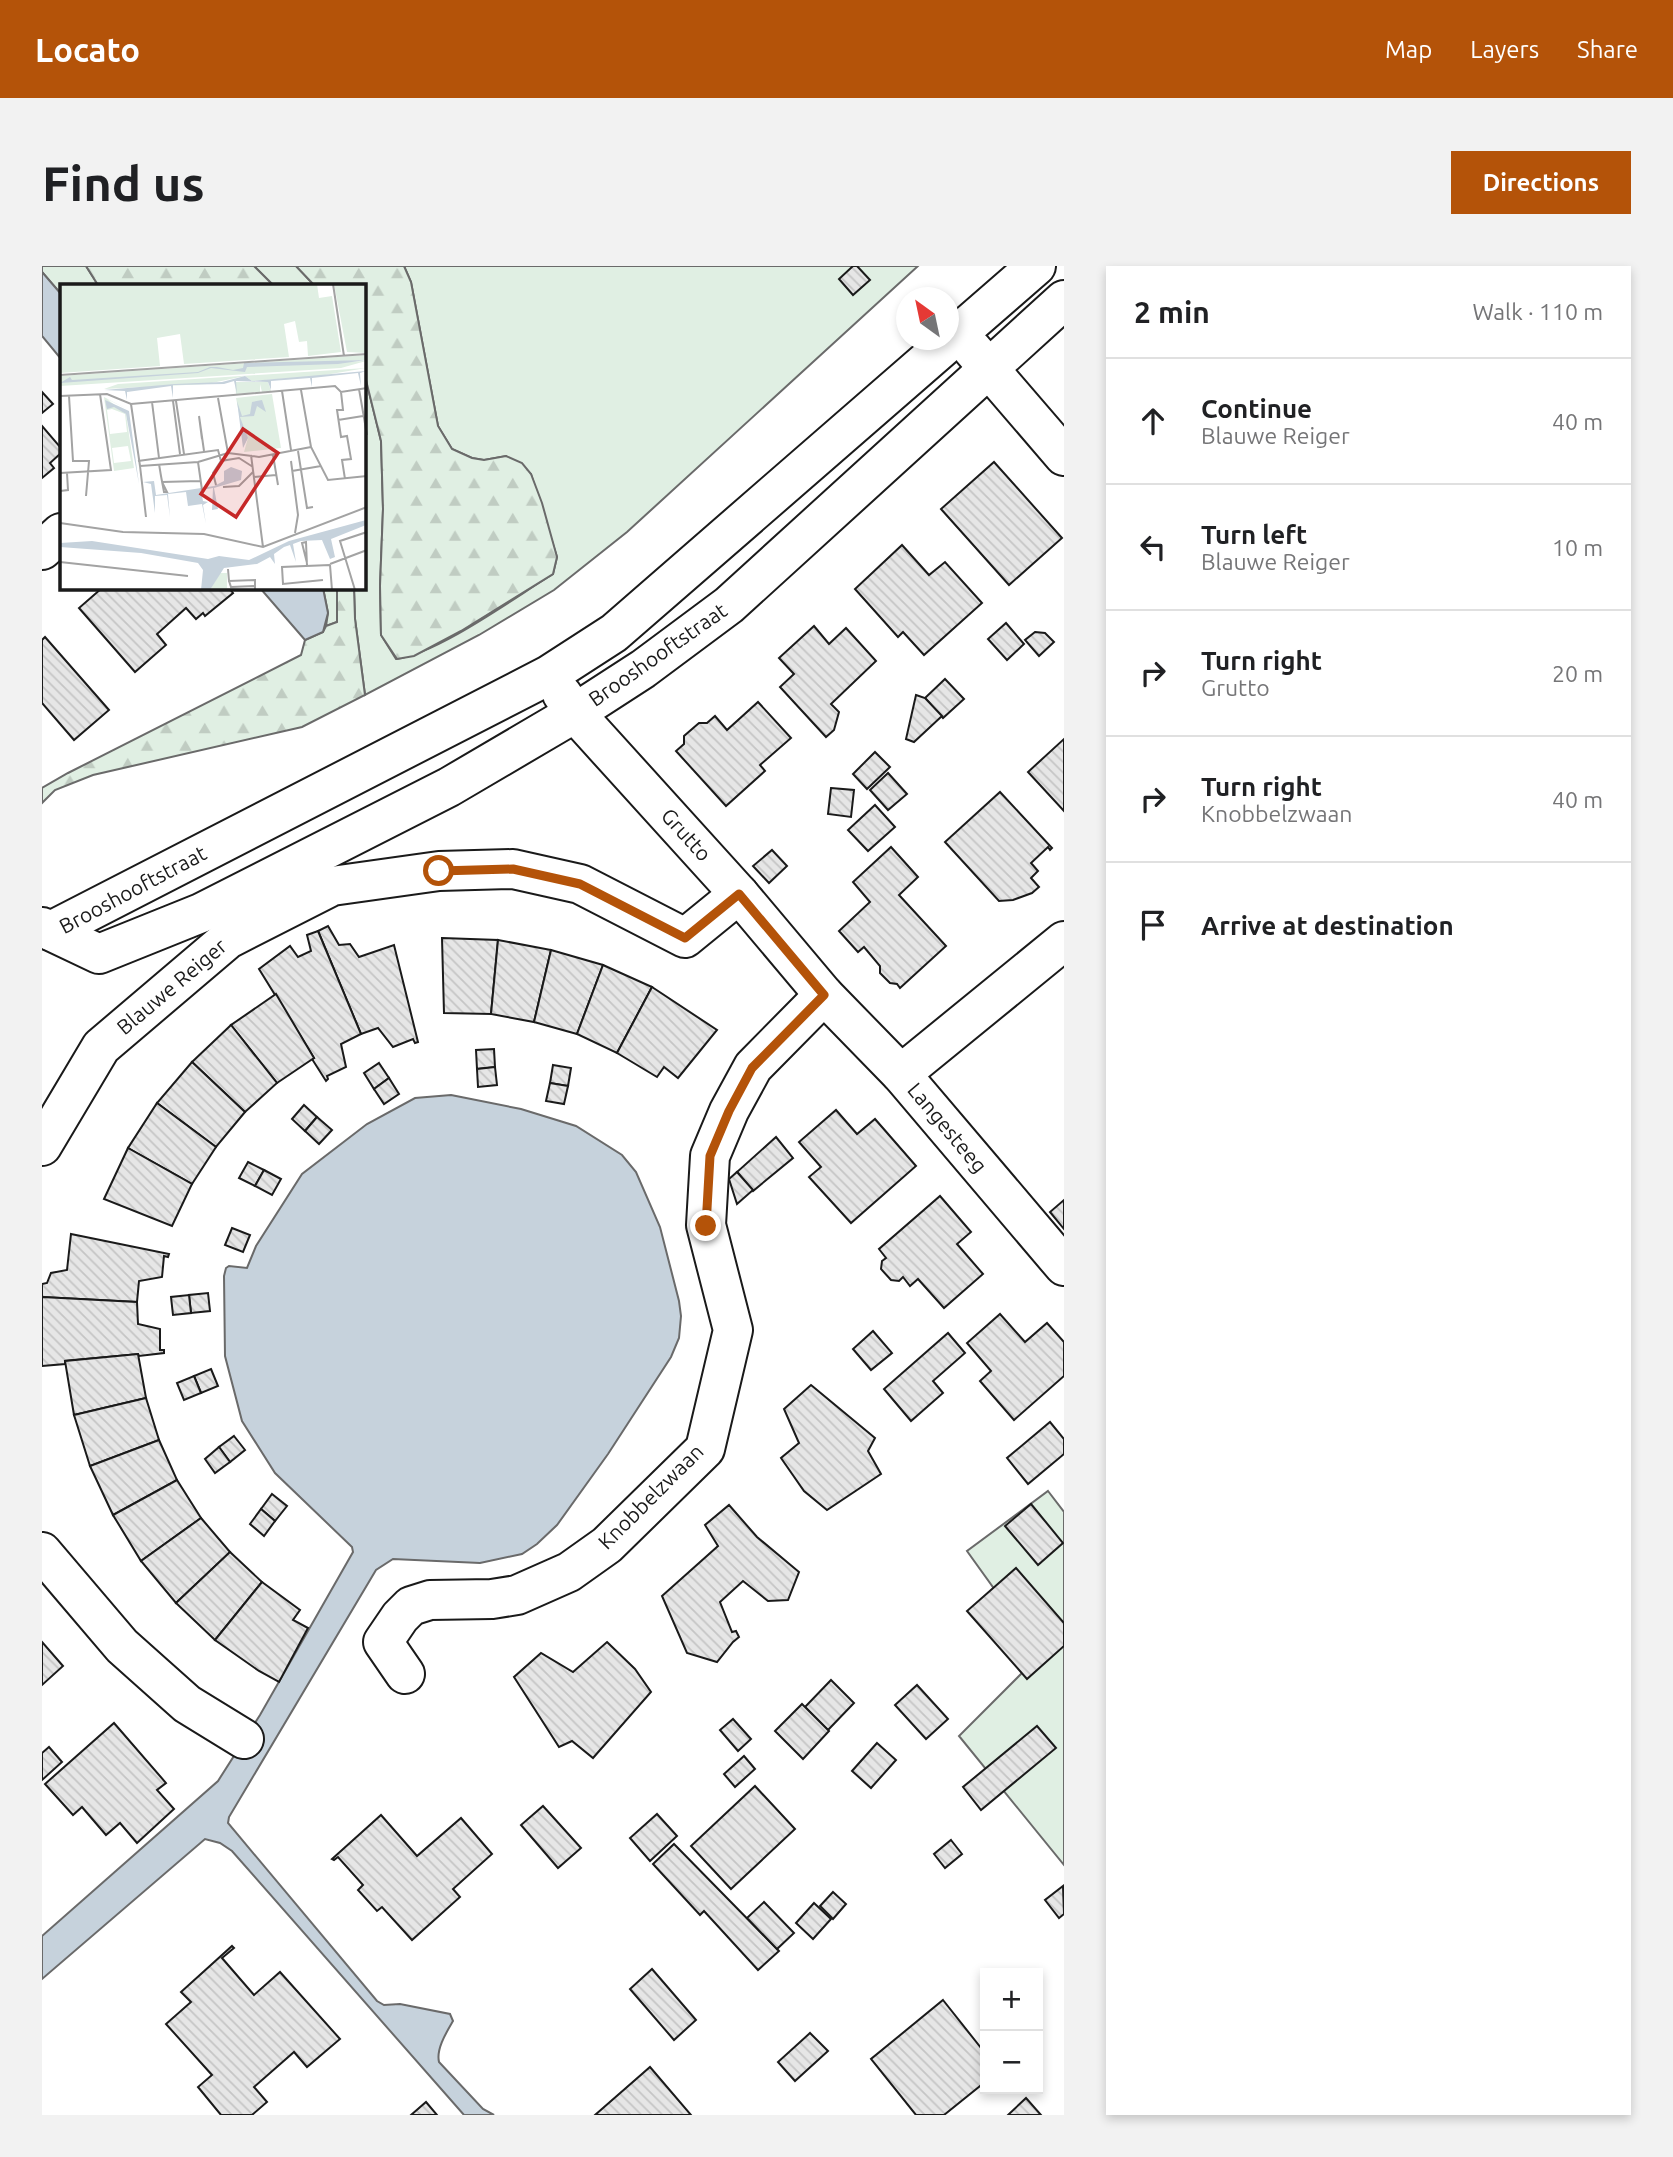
<!DOCTYPE html>
<html lang="en">
<head>
<meta charset="utf-8">
<style>
	:root { --surface:#fff; --page:#f2f2f2; --text:#202124; --muted:#757577; --line:#e0e0e0; --accent:#b45309 }
	body { margin:0; font-family:Ubuntu,sans-serif; background:var(--page); color:var(--text) }
	.controls { position:absolute; right:21px; bottom:21px; display:grid; overflow:hidden; border-radius:0px; box-shadow:0 4px 10px #0003 }
	.controls button { width:63px; height:63px; display:grid; place-items:center; padding:0; border:0; border-bottom:2px solid var(--line); background:var(--surface); color:var(--text); font:35px sans-serif }
	.compass { position:absolute; left:854px; top:21px; width:63px; height:63px; border-radius:50%; background:var(--surface); box-shadow:0 4px 10px #0003; rotate:327deg }
	.stop { position:absolute; width:21px; height:21px; margin:-16px; border:5px solid #b45309; border-radius:50%; background:#fff }
	.stop.end { background:#b45309; border-color:#fff; box-shadow:0 2px 7px #0008 }
	.list { margin:0; padding:0; list-style:none }
	h2 { display:flex; justify-content:space-between; align-items:center; height:91px; margin:0; padding:0 28px; font-size:30px }
	h2 small { font-size:23px; font-weight:400; color:var(--muted) }
	.list li { display:grid; grid-template-columns:46px 1fr auto; gap:21px; align-items:center; box-sizing:border-box; height:126px; padding:0 28px; border-top:2px solid var(--line) }
	.list b { display:block; font-size:26px; white-space:nowrap }
	.list p { margin:0; font-size:23px; white-space:nowrap; color:var(--muted) }
	.list em { font-size:23px; font-style:normal; color:var(--muted) }
	.icon { flex:none; width:38px; height:38px; fill:none; stroke:currentColor; stroke-width:2; stroke-linecap:round; stroke-linejoin:round }
	.map { position:relative; flex:none; width:1022px; height:1849px; overflow:hidden; border-radius:0px }
	header { display:flex; align-items:center; gap:42px; box-sizing:border-box; height:98px; padding:0 35px; background:var(--accent); color:#fff }
	header strong { font-size:33px }
	nav { display:flex; gap:38px; margin-inline-start:auto; font-size:24px }
	.intro { display:flex; align-items:center; justify-content:space-between; box-sizing:border-box; height:168px; padding:0 42px }
	h1 { margin:0; font-size:49px }
	.button { padding:18px 32px; border-radius:0px; background:var(--accent); color:#fff; font-size:24px; font-weight:700 }
	main { display:flex; gap:42px; padding:0 42px }
	aside { flex:1; background:var(--surface); border-radius:0px; box-shadow:0 4px 10px #0003 }
	.map>svg:first-child { display:block }
	.green { fill:#e0efe3; stroke:#6a6a6a; stroke-width:2 }
	.forest { fill:url(#forest-firs); stroke:#6a6a6a; stroke-width:2 }
	.water { fill:#c6d2dc; stroke:#6a6a6a; stroke-width:2 }
	.building { fill:url(#building-back-hatch); stroke:#1a1a1a; stroke-width:2 }
	.lines { fill:none; stroke-linecap:round; stroke-linejoin:round }
	.street-casing { stroke:#1a1a1a; stroke-width:42 }
	.street { stroke:#fff; stroke-width:38 }
	.route { stroke:#b45309; stroke-width:9 }
	.labels { text-anchor:middle; stroke-width:5; stroke-linejoin:round; paint-order:stroke }
	.street-label { font-size:21px; fill:#1a1a1a; stroke:#fff }
	.inset-road { fill:none; stroke:#a3a3a3; stroke-width:2 }
	.view { fill:#c62828; fill-opacity:0.15; stroke:#c62828; stroke-width:3.5 }
	.inset-edge { fill:none; stroke:#1a1a1a; stroke-width:3.5 }
</style>
</head>
<body>
<header>
<strong>Locato</strong>
<nav><a>Map</a><a>Layers</a><a>Share</a></nav>
</header>
<div class="intro"><h1>Find us</h1><a class="button">Directions</a></div>
<main>
<div class="map">
<svg width="1022" height="1849" viewBox="0 0 1022 1849">
	<defs>
		<pattern id="forest-firs" width="22" height="20" patternUnits="userSpaceOnUse" patternTransform="scale(1.75)"><rect width="22" height="20" fill="#e0efe3"/><path d="M5 1l3.5 6h-7zM16 11l3.5 6h-7z" fill="#c0ccc2"/></pattern>
		<pattern id="building-back-hatch" width="6" height="6" patternUnits="userSpaceOnUse" patternTransform="scale(1.75)"><rect width="6" height="6" fill="#e6e6e6"/><path d="M-1 5l2 2M0 0l6 6M5-1l2 2" fill="none" stroke="#c5c5c5"/></pattern>
	</defs>
	<rect width="100%" height="100%" fill="#fff"/>
	<g class="green">
		<path d="M0 0H44L56 19H19V28L0 6Z"/>
		<path d="M212 0H254L272 19H231Z"/>
		<path d="M362 0H876L585 266 512 324 437 369 323 429 313 353 312 322H322V106L339 175 341 243 338 320 339 369 354 393C397 387 472 332 511 308L515 291 489 208 464 190 442 194 430 192 410 183 396 160 369 16Z"/>
		<path d="M281 322H295V356L284 360 286 347Z"/>
		<path d="M1006 1225 1022 1246V1599L917 1470 999 1388 925 1285Z"/>
	</g>
	<g class="forest">
		<path d="M44 0H212L231 19H56Z"/>
		<path d="M254 0H362L369 16 396 160 410 183 430 192 442 194 464 190 480 197 489 208 500 237 515 291 511 308 419 365 372 390 355 393 339 369 338 320 341 243 339 175 322 106V19H272Z"/>
		<path d="M295 322H312L313 353 323 429 260 461 51 509 13 524 0 537V522L26 507 259 389 263 374 281 366 284 360 295 356Z"/>
	</g>
	<g class="water">
		<path d="M0 6 19 28V93L0 70Z"/>
		<path d="M218 322H281L286 347 281 366 263 374Z"/>
		<path d="M409 829 479 843 534 860 580 889 594 906 618 961 637 1035 639 1050 637 1072 629 1091 566 1188 515 1259 495 1278 480 1288 438 1297 351 1293 334 1304 187 1551 186 1557 335 1735 342 1739 358 1738 408 1748 411 1755C404 1767 394 1783 397 1796L441 1843 452 1849H422L190 1585 178 1577 163 1573 0 1713V1670L176 1515 218 1449 311 1286 310 1281 233 1207 200 1155 183 1090 182 1010 184 1002 187 1000 205 1002 214 980 260 908 325 858 373 832Z"/>
	</g>
	<g class="building">
		<path d="M811 0H815L828 14 811 29 797 13Z"/>
		<path d="M0 126 11 138 0 147Z"/>
		<path d="M0 160 19 182V187L8 197 12 202 0 212Z"/>
		<path d="M952 196 1020 272 967 319 899 243Z"/>
		<path d="M860 279 887 309 903 296 940 337 882 389 861 366 856 371 813 323Z"/>
		<path d="M60 322H187L191 327 163 350 161 347 154 353 144 342 115 368 124 379 93 406 37 342Z"/>
		<path d="M964 357 982 378 965 394 946 373Z"/>
		<path d="M772 360 787 378 804 362 834 395 789 438 797 446 792 464 784 471 738 421 752 408 737 392Z"/>
		<path d="M993 366 1003 367 1012 376 997 390 983 374Z"/>
		<path d="M3 371 67 444 32 474 0 437V374Z"/>
		<path d="M903 413 922 433 901 452 883 432Z"/>
		<path d="M874 429 883 432 900 450 872 476 864 473Z"/>
		<path d="M716 436 749 472 718 499 723 505 684 540 634 485 642 478V470L657 457H665L673 450 685 464Z"/>
		<path d="M1022 473V545L986 506Z"/>
		<path d="M833 486 848 501 825 523 811 508Z"/>
		<path d="M846 507 865 528 846 544 828 524Z"/>
		<path d="M789 522 812 524 809 551 786 548Z"/>
		<path d="M958 526 1010 582 1008 584 1006 581 989 597 996 605 989 612 997 621 990 627 971 634 957 635 903 576Z"/>
		<path d="M833 539 853 561 826 585 806 564Z"/>
		<path d="M849 581 876 611 857 629 904 680 858 722 855 718 848 717 838 707V700L822 681 816 686 797 665 828 636 811 616Z"/>
		<path d="M730 584 745 600 727 617 711 600Z"/>
		<path d="M286 660 297 679 308 678 317 691 352 679 376 776 373 777 371 773 351 781 336 762 319 768 276 665Z"/>
		<path d="M276 665 319 768 299 778 304 801 285 810 286 813 284 815 270 793 272 792 217 703 248 680 256 691 269 685 265 669Z"/>
		<path d="M400 672 456 674 449 748 402 747Z"/>
		<path d="M456 674 509 684 492 756 449 748Z"/>
		<path d="M509 684 561 699 535 768 492 756Z"/>
		<path d="M561 699 610 721 575 787 535 768Z"/>
		<path d="M610 721 675 764 636 812 622 801 615 811 575 787Z"/>
		<path d="M234 728 272 792 235 817 189 759Z"/>
		<path d="M189 759 235 817 203 846 150 796Z"/>
		<path d="M452 783 453 801 435 803 434 784Z"/>
		<path d="M150 796 203 846 174 881 115 837Z"/>
		<path d="M337 797 347 812 332 823 322 807Z"/>
		<path d="M511 799 529 802 526 820 508 817Z"/>
		<path d="M453 801 455 819 436 821 435 803Z"/>
		<path d="M347 812 357 828 342 838 332 823Z"/>
		<path d="M508 817 526 820 522 838 504 835Z"/>
		<path d="M115 837 174 881 150 918 86 882Z"/>
		<path d="M262 839 275 851 263 865 250 853Z"/>
		<path d="M794 844 815 868 833 853 874 900 809 957 767 911 779 901 757 876Z"/>
		<path d="M275 851 290 864 277 878 263 865Z"/>
		<path d="M734 871 751 892 711 925 695 906Z"/>
		<path d="M86 882 150 918 130 960 62 933Z"/>
		<path d="M206 896 222 904 213 920 197 912Z"/>
		<path d="M222 904 239 913 230 929 213 920Z"/>
		<path d="M695 906 711 924 695 938 687 913Z"/>
		<path d="M898 930 929 966 915 978 941 1008 902 1042 876 1013 868 1020 861 1011 857 1015 849 1014 839 1003 840 995 844 992 837 983Z"/>
		<path d="M1022 934V963L1008 946Z"/>
		<path d="M190 962 208 969 201 986 183 979Z"/>
		<path d="M29 968 127 988 126 991 122 990 120 1011 97 1015 95 1036 0 1031V1018L5 1017 9 1007 25 1004Z"/>
		<path d="M166 1027 168 1045 149 1047 147 1029Z"/>
		<path d="M147 1029 149 1047 131 1049 129 1031Z"/>
		<path d="M0 1031 95 1036 96 1058 118 1063V1084H122V1087L97 1090 96 1088 23 1095V1098L0 1100Z"/>
		<path d="M958 1048 983 1076 1005 1057 1022 1076V1110L972 1154 938 1115 949 1105 925 1077Z"/>
		<path d="M831 1065 850 1087 829 1104 811 1083Z"/>
		<path d="M906 1067 923 1087 891 1115 901 1127 869 1155 842 1123Z"/>
		<path d="M96 1088 104 1132 32 1149 23 1095Z"/>
		<path d="M169 1103 176 1120 159 1127 152 1110Z"/>
		<path d="M152 1110 159 1127 142 1134 135 1117Z"/>
		<path d="M769 1119 833 1172 826 1185 839 1208 785 1244 762 1225 739 1192 757 1177 742 1143Z"/>
		<path d="M104 1132 117 1174 48 1200 32 1149Z"/>
		<path d="M1008 1156 1022 1173V1188L986 1218 965 1192Z"/>
		<path d="M192 1170 203 1184 188 1196 177 1181Z"/>
		<path d="M117 1174 135 1214 71 1249 48 1200Z"/>
		<path d="M177 1181 188 1196 173 1207 163 1193Z"/>
		<path d="M135 1214 159 1252 99 1295 71 1249Z"/>
		<path d="M230 1228 245 1240 233 1255 219 1243Z"/>
		<path d="M989 1238 1021 1277 996 1299 963 1260Z"/>
		<path d="M687 1239 715 1271 757 1306 746 1334 726 1335 701 1315 678 1336 690 1366 694 1365 697 1371 691 1376 675 1396 645 1387 620 1330 676 1280 663 1259Z"/>
		<path d="M219 1243 233 1255 222 1270 208 1258Z"/>
		<path d="M159 1252 188 1286 134 1337 99 1295Z"/>
		<path d="M188 1286 220 1316 173 1374 134 1337Z"/>
		<path d="M974 1302 1022 1357V1380L985 1413 925 1345Z"/>
		<path d="M220 1316 258 1344 251 1354 266 1362 237 1416 217 1405 173 1374Z"/>
		<path d="M0 1376 21 1400 0 1419Z"/>
		<path d="M565 1376 593 1403 609 1426 551 1492 530 1475 517 1481 472 1411 499 1387 531 1406Z"/>
		<path d="M789 1414 812 1437 786 1464 763 1441Z"/>
		<path d="M875 1419 906 1453 884 1473 853 1439Z"/>
		<path d="M760 1438 787 1465 761 1493 733 1465Z"/>
		<path d="M691 1453 709 1473 696 1485 678 1464Z"/>
		<path d="M72 1457 124 1517 115 1524 132 1543 95 1577 78 1557 64 1569 40 1541 31 1549 3 1518Z"/>
		<path d="M995 1460 1014 1482 939 1544 921 1521Z"/>
		<path d="M835 1477 854 1494 829 1522 810 1505Z"/>
		<path d="M7 1481 20 1496 0 1514V1487Z"/>
		<path d="M702 1490 713 1503 693 1521 682 1508Z"/>
		<path d="M713 1520 753 1563 689 1623 649 1580Z"/>
		<path d="M501 1540 539 1582 516 1602 479 1559Z"/>
		<path d="M615 1548 635 1570 608 1595 588 1572Z"/>
		<path d="M339 1549 375 1590 419 1552 450 1588 411 1623 418 1631 370 1674 340 1641 335 1645 316 1624 321 1619 296 1591 292 1594 290 1593Z"/>
		<path d="M909 1574 920 1588 903 1602 892 1588Z"/>
		<path d="M632 1578 737 1685 716 1704 662 1645 658 1649 611 1598Z"/>
		<path d="M1021 1620 1022 1648 1017 1652 1003 1634Z"/>
		<path d="M791 1626 804 1638 791 1653 778 1640Z"/>
		<path d="M722 1636 752 1667 735 1683 705 1652Z"/>
		<path d="M772 1637 789 1653 771 1673 754 1657Z"/>
		<path d="M190 1680 192 1682 180 1692 212 1729 238 1706 298 1773 265 1801 252 1786 212 1821 225 1836 210 1849H179L156 1821 170 1809 124 1758 149 1736 139 1726Z"/>
		<path d="M610 1703 654 1754 632 1774 588 1723Z"/>
		<path d="M901 1734 943 1787V1816L902 1849H874L829 1793Z"/>
		<path d="M768 1767 786 1785 753 1815 736 1796Z"/>
		<path d="M608 1801 649 1849H553Z"/>
		<path d="M984 1832 999 1849H966Z"/>
		<path d="M384 1836 395 1849H369Z"/>
	</g>
	<g class="lines">
		<defs>
			<g id="street">
				<path d="M930 83 1022 190"/>
				<path d="M0 284 19 267"/>
				<path d="M520 428 533 447 697 628 782 729 859 808 1022 1000"/>
				<path d="M0 661 57 688 159 647 407 521 533 447 601 403 687 339 1022 34"/>
				<path d="M9 665 507 409 572 367 994 0"/>
				<path d="M859 808 1022 675"/>
				<path d="M0 880 59 781 186 673 290 620 397 605 471 603 538 618 643 672 697 628"/>
				<path d="M0 1286 80 1380 145 1438 202 1473"/>
				<path d="M363 1408 341 1376 358 1351 369 1340 388 1334 450 1333 475 1329 527 1306 565 1279 663 1183 691 1064 664 959 668 890 687 845 711 801 782 729"/>
			</g>
		</defs>
		<use href="#street" class="street-casing"/>
		<use href="#street" class="street"/>
	</g>
	<g class="lines">
		<path class="route" d="M397 605 471 603 538 618 643 672 697 628 782 729 710 802 687 845 668 890 664 960"/>
	</g>
	<g class="labels">
		<g class="street-label">
			<text transform="translate(616 389) rotate(-35)" y="7">Brooshooftstraat</text>
			<text transform="translate(644 569) rotate(48)" y="7">Grutto</text>
			<text transform="translate(91 624) rotate(-28)" y="7">Brooshooftstraat</text>
			<text transform="translate(130 721) rotate(-40)" y="7">Blauwe Reiger</text>
			<text transform="translate(905 862) rotate(50)" y="7">Langesteeg</text>
			<text transform="translate(609 1231) rotate(-45)" y="7">Knobbelzwaan</text>
		</g>
	</g>
	<g transform="translate(18 18)">
		<rect width="306" height="306" fill="#fff"/>
		<path d="M0 0H257L259 14 272 12 281 68 248 72 247 57 239 58 235 37 224 40 229 73 124 80 120 50 97 54 100 82 0 89ZM274 0H306V69L287 68ZM306 71V76L242 79 306 77 281 84 0 102V92ZM306 84 259 92 192 97 185 92 147 100 44 105 58 100ZM175 98H208L211 107 202 108 200 100V108L176 110ZM212 110 221 164 184 168 188 154 183 149 176 114ZM44 113 69 126 47 115 66 130 74 184 54 187ZM52 125 65 130 67 148 50 150 47 126ZM68 162 71 177 54 179 52 164ZM160 289H167V304L194 306H150Z" fill="#e0efe3" fill-rule="evenodd"/>
		<path d="M306 76 278 80 187 83 185 88 151 84 138 89 0 99 10 93 12 96 138 88 150 83H157L173 86 183 84 184 79ZM306 87 300 89 301 102 298 89 252 94V103L250 94 211 97V106L208 98 176 97 177 110 174 97 164 100 113 101V114L111 102 67 108V116L65 107 44 106 115 100 162 98 185 92 192 97ZM45 116 69 127 79 200 66 130 54 123 47 125ZM202 116 206 128 197 122 194 132 180 133 188 154 183 164 177 117 182 132 190 130 192 118ZM171 183 182 187 181 196 154 204 158 225 152 226 153 204 141 206 143 217 148 218 143 221 146 240 142 220 128 222 126 208 108 210 110 233 107 211 95 212V229L91 200 83 198 94 197 96 211 154 202 164 197V187ZM306 236V241L271 255 275 273 270 275 262 256 241 257 233 260 236 278 230 261 224 263 214 270 215 280 210 273 197 280 164 284 150 306H141L143 286 138 279 81 269 0 263V259L32 257 148 275 159 272 189 276 229 257Z" fill="#c6d2dc"/>
		<path class="inset-road" d="M273 0 284 72M0 91 307 70M299 105 307 151M241 106 251 163 268 196 307 192M222 107 231 166M281 108 283 126H277L281 153 287 152 291 175 282 176 285 195M0 112 47 110 71 120 275 102 281 108 307 104M9 112 13 177H29L26 212M158 114 168 169M113 117 120 170M116 117 124 170M92 118 99 174M71 120 80 182M278 136 303 132M142 155 139 132 144 167M238 167 247 224 253 223M168 169 199 173 251 163M191 171 203 263M213 171 218 201M78 177 158 166 161 177M231 177 238 231 235 249M138 178 142 206M99 180 101 192 104 208H107L102 198M80 182 138 178 168 169M80 182 86 233M232 187 261 182M0 189 51 186 40 110M194 193 216 191M102 198 140 197M156 201 153 189 161 177 179 174 193 183M163 203 179 202 193 188M0 207 8 206 7 189M0 239 63 248 144 250 203 263 307 223M0 278 128 292M247 279 242 259 246 258 247 282M270 280 307 266M270 281 272 306M168 285 169 297 195 296V306M263 296 223 300 222 283 270 281M169 297 171 303 194 302M295 306 280 257 307 248"/>
		<path class="view" d="M183 145 218 169 176 233 141 210Z"/>
		<rect width="306" height="306" class="inset-edge"/>
	</g>
</svg>
<div class="controls">
<button>+</button>
<button>−</button>
</div>
<svg class="compass" viewBox="-18 -18 36 36"><path d="M0-13l5 13h-10z" fill="#e53935"/><path d="M0 13l5-13h-10z" fill="#757577"/></svg>
<div class="stop" style="left:397px;top:605px"></div>
<div class="stop end" style="left:664px;top:960px"></div>
</div>
<aside>
<h2>2 min<small>Walk · 110 m</small></h2>
<ul class="list">
<li><svg class="icon" aria-label="ahead" viewBox="0 0 24 24"><path d="M12 20V5M6 11l6-6 6 6"/></svg><div><b>Continue</b><p>Blauwe Reiger</p></div><em>40 m</em></li>
<li><svg class="icon" aria-label="left" viewBox="0 0 24 24"><path d="M17 20v-9H6M10 6l-5 5 5 5"/></svg><div><b>Turn left</b><p>Blauwe Reiger</p></div><em>10 m</em></li>
<li><svg class="icon" aria-label="right" viewBox="0 0 24 24"><path d="M7 20v-9h11M14 6l5 5-5 5"/></svg><div><b>Turn right</b><p>Grutto</p></div><em>20 m</em></li>
<li><svg class="icon" aria-label="right" viewBox="0 0 24 24"><path d="M7 20v-9h11M14 6l5 5-5 5"/></svg><div><b>Turn right</b><p>Knobbelzwaan</p></div><em>40 m</em></li>
<li><svg class="icon" aria-label="arrive" viewBox="0 0 24 24"><path d="M6 21V4h12l-3 4 3 4H6"/></svg><div><b>Arrive at destination</b></div></li>
</ul>
</aside>
</main>
</body>
</html>
